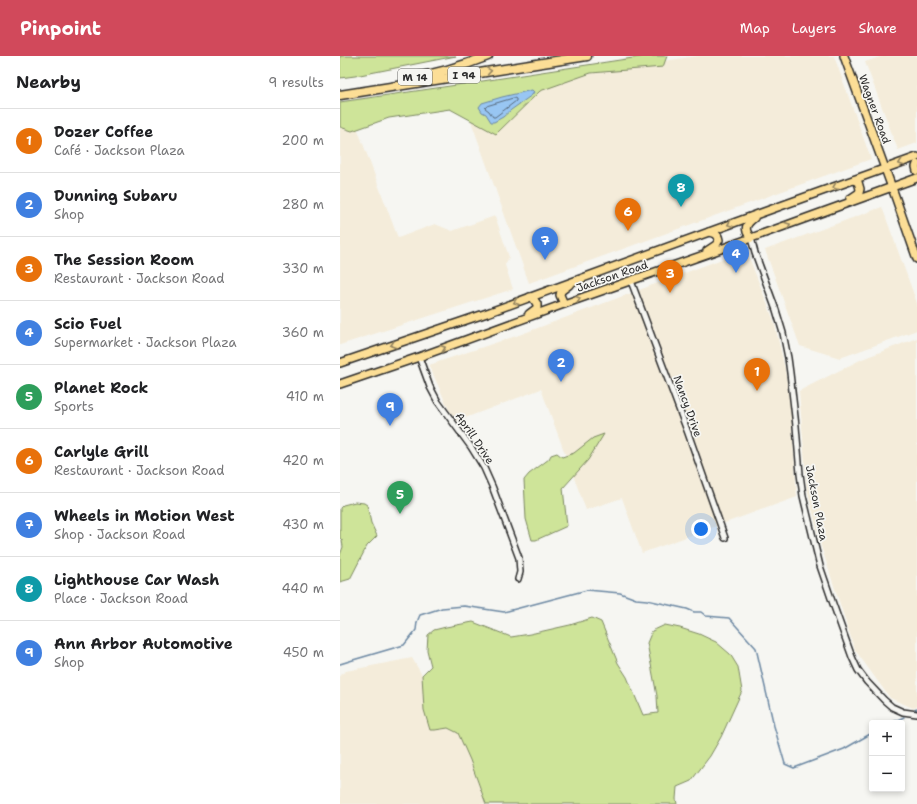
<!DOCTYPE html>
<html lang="en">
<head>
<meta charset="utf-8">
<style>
	:root { --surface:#fff; --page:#f2f2f2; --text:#202124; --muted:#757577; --line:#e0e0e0; --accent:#d1495b }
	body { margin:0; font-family:"Shantell Sans",sans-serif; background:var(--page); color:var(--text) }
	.controls { position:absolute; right:12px; bottom:12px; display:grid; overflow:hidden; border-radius:4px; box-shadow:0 2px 6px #0003 }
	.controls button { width:36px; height:36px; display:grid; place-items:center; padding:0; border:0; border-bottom:1px solid var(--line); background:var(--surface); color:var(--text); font:20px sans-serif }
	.you { position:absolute; left:361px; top:473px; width:14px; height:14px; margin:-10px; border:3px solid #fff; border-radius:50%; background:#1a73e8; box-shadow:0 0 0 6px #1a73e833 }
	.badge { display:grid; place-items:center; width:26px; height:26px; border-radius:50%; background:var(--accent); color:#fff; font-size:13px; font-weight:700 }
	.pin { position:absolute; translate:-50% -33px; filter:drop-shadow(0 1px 2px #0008) }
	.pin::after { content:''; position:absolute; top:21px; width:14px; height:12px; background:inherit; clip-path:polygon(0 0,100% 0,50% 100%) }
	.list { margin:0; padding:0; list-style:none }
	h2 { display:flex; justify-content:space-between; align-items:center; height:52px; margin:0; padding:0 16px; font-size:17px }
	h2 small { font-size:13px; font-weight:400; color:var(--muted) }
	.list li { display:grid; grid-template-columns:26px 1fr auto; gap:12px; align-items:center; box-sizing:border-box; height:64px; padding:0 16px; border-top:1px solid var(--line) }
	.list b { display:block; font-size:15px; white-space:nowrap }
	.list p { margin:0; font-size:13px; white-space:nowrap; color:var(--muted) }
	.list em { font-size:13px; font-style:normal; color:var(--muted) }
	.map { position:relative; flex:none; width:577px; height:748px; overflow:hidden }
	header { display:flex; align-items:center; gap:24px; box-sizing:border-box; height:56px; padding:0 20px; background:var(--accent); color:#fff }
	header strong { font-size:19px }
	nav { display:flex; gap:22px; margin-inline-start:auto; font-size:14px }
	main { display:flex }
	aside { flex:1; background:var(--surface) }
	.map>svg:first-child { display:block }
	.built { fill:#f4ecda }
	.green { fill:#cee499; stroke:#7c8862 }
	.water { fill:#98c6f3; stroke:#6c88a3 }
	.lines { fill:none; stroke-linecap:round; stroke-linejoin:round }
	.shore { stroke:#57697b; stroke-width:1 }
	.stream { stroke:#6c88a3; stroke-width:1.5 }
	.minor-casing { stroke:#2b2b2b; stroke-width:8 }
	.major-casing { stroke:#2b2b2b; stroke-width:10 }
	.highway-casing { stroke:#2b2b2b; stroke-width:11 }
	.minor { stroke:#f6f6f2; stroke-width:5 }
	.major { stroke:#fcde96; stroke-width:7 }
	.highway { stroke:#fcde96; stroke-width:8 }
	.oneway { stroke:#948460 }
	.labels { text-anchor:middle; stroke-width:3.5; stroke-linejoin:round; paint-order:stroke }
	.shield { fill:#f6f6f2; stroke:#686867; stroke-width:1 }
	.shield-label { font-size:10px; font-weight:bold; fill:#2b2b2b }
	.street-label { font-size:11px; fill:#2b2b2b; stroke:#f6f6f2 }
</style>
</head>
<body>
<header>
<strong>Pinpoint</strong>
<nav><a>Map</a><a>Layers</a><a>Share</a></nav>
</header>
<main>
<aside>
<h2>Nearby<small>9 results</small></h2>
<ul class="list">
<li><span class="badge" style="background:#e8710a">1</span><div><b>Dozer Coffee</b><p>Café · Jackson Plaza</p></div><em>200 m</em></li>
<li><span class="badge" style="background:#3f7fe0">2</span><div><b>Dunning Subaru</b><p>Shop</p></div><em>280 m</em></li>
<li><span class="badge" style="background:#e8710a">3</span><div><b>The Session Room</b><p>Restaurant · Jackson Road</p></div><em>330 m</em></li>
<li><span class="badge" style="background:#3f7fe0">4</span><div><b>Scio Fuel</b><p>Supermarket · Jackson Plaza</p></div><em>360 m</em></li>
<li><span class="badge" style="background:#2e9e5b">5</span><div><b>Planet Rock</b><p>Sports</p></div><em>410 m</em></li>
<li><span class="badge" style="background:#e8710a">6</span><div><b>Carlyle Grill</b><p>Restaurant · Jackson Road</p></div><em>420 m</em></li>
<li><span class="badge" style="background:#3f7fe0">7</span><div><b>Wheels in Motion West</b><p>Shop · Jackson Road</p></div><em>430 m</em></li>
<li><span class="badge" style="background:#0f9aa8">8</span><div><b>Lighthouse Car Wash</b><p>Place · Jackson Road</p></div><em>440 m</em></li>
<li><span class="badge" style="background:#3f7fe0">9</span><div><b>Ann Arbor Automotive</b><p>Shop</p></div><em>450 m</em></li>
</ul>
</aside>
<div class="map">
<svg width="577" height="748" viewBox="0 0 577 748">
	<rect width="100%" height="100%" fill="#f6f6f2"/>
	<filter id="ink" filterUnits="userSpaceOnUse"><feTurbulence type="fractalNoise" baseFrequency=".025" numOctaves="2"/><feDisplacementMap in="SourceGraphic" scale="8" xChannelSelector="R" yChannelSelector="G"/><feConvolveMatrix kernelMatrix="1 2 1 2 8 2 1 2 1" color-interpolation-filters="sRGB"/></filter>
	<g filter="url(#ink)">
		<g class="built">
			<path d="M358 0H494L531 103 189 227 122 40 310 7Z"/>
			<path d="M543 0H577V87L558 94 525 6Z"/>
			<path d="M12 58 58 182 95 168 112 175 155 160 169 201 165 209 173 233 0 289V62Z"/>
			<path d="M542 151 577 247V274L500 302 460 290 425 194Z"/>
			<path d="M406 194 434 265 445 313 451 356 457 441 302 497 282 442 246 454 201 333 117 365 109 354 89 309 179 279Z"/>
			<path d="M577 282V651L573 652 550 642 515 594 481 490 467 432 459 335 522 303Z"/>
			<path d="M72 602 82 619V629L95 674 108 672 118 677 130 704 146 748H0V619L6 615Z"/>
		</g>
		<g class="green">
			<path d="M0 0H116L15 20 0 22Z"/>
			<path d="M306 0H327L323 11 251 17 200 35 156 78 110 53 49 62 12 75 0 71V46L110 30Z"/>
			<path d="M264 378 248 404 223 432 227 470 196 484H192L186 463 184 424 189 418 209 403 211 399 217 397 222 401 234 397 253 382Z"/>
			<path d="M15 446 24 447 27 449 31 467 37 480 27 490 10 523 0 526V499L3 491 2 484 0 482V452L3 449Z"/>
			<path d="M252 562 261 566 278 607 287 621 303 659 318 657 317 640 307 587 312 575 325 569 340 572 359 578 376 586 390 598 398 611 402 635 381 681 370 700 351 725 337 731 336 743 337 748H146L130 704 118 677 108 672 95 674H90L84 654 82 619 91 610 87 594 88 579 94 574 106 571 133 566 171 581 190 578 230 569Z"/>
		</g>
		<path class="water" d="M192 34 194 36 192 39 171 54 163 61 154 66H151L146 58 142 56 139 51 142 47 162 41Z"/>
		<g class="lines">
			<path class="shore" d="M174 42 176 43V45L155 61H153L149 55 145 52 147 50Z"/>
			<g class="stream">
				<path d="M0 608 13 604 64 589 76 574 77 566 80 559 102 552 124 550 164 556 247 534 280 537 296 543 307 544 347 553 354 556H361L366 560 389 562 416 592 434 670 445 708 454 712 504 693 532 677"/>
				<path d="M575 654 577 653"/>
				<path d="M551 667 564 661"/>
			</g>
			<defs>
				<g id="minor">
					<path d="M411 182 415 197 436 254 443 277 448 302 450 317 456 370 460 418 463 440 480 510 492 545 512 601 518 614 527 626 544 644 552 651 563 656 577 658"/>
					<path d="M291 225 348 377 385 482"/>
					<path d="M79 301 90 331 98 346 131 391 144 412 152 430 179 502 180 516 178 523"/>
				</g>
				<g id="major">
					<path d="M504 0 555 140 577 203"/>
					<path d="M577 108 576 111 577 115"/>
					<path d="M510 143 519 137 520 133 518 126 514 124"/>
					<path d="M411 182C403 173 406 168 414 162"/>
					<path d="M367 195 376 189 379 184C378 178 375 177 369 176"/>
					<path d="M224 248 220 239 221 235 229 229"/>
					<path d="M189 258 197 252V248L193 242 190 241"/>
					<path d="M0 307 147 257 421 157 577 101"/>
					<path d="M0 328 79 301 224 248 378 194 577 122"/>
				</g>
				<g id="highway">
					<path d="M70 22C97 18 123 10 148 0"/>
					<path d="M0 39 247 0"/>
				</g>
			</defs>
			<use href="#minor" class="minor-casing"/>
			<use href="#major" class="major-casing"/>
			<use href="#highway" class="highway-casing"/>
			<use href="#minor" class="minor"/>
			<use href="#major" class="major"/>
			<use href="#highway" class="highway"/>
		</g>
		<defs><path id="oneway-chevron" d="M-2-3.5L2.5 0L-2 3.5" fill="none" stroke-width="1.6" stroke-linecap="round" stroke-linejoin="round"/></defs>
		<g class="oneway">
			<use href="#oneway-chevron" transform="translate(149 15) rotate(-9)"/>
			<use href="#oneway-chevron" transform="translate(561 107) rotate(161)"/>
			<use href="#oneway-chevron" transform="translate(495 131) rotate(160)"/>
			<use href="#oneway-chevron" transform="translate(390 168) rotate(160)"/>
			<use href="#oneway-chevron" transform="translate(448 169) rotate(-20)"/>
			<use href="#oneway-chevron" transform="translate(238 243) rotate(-19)"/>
			<use href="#oneway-chevron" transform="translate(176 246) rotate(160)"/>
			<use href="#oneway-chevron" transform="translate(53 289) rotate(162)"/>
			<use href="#oneway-chevron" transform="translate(103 292) rotate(-20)"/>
		</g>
	</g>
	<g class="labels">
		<g class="shield">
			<rect x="108" y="11" width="32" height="16" rx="3"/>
			<rect x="58" y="13" width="34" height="16" rx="3"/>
		</g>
		<g class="shield-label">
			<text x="124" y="23">I 94</text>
			<text x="75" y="25">M 14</text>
		</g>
		<g class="street-label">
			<text transform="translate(535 53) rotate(70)" y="4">Wagner Road</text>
			<text transform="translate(272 220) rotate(-19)" y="4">Jackson Road</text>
			<text transform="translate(348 350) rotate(70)" y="4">Nancy Drive</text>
			<text transform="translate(135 382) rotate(56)" y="4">Aprill Drive</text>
			<text transform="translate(477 447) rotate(79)" y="4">Jackson Plaza</text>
		</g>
	</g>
</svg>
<div class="controls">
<button>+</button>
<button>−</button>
</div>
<div class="you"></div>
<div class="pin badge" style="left:417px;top:335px;background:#e8710a">1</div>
<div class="pin badge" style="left:221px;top:326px;background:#3f7fe0">2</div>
<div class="pin badge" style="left:330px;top:237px;background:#e8710a">3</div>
<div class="pin badge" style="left:396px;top:217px;background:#3f7fe0">4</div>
<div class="pin badge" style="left:60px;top:458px;background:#2e9e5b">5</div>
<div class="pin badge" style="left:288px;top:175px;background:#e8710a">6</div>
<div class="pin badge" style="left:205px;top:204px;background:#3f7fe0">7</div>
<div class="pin badge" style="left:341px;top:151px;background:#0f9aa8">8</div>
<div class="pin badge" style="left:50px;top:370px;background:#3f7fe0">9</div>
</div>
</main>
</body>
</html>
